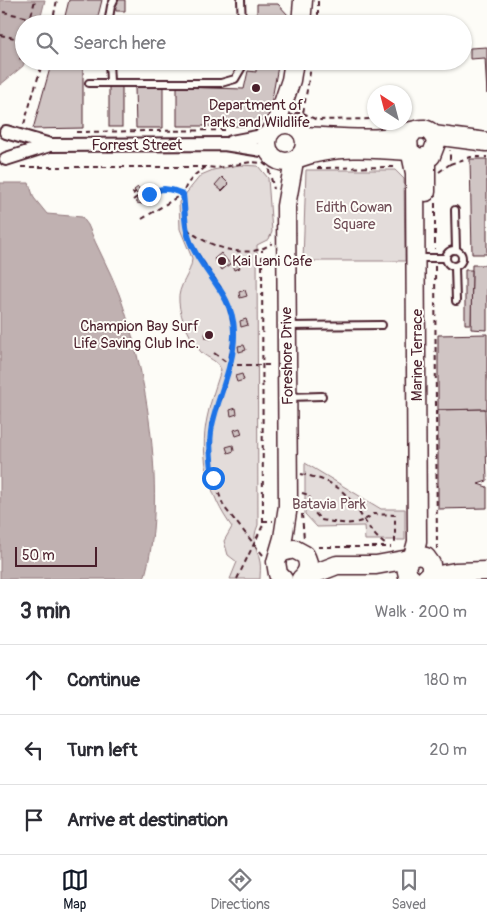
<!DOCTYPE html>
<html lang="en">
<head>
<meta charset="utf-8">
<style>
	:root { --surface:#fff; --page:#f7f7f7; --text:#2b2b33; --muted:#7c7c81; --line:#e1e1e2; --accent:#111827 }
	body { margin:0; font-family:Pangolin,sans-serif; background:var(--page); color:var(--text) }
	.compass { position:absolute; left:367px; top:85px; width:45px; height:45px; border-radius:50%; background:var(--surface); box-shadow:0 1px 4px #0004; rotate:324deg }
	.scale { position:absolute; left:15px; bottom:12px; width:82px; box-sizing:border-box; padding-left:5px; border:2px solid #4a1f2b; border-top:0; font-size:14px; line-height:18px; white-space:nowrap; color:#4a1f2b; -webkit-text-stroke:4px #fdfcf7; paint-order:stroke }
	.stop { position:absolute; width:15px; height:15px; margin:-11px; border:4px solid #1a73e8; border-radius:50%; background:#fff }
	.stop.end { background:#1a73e8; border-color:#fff; box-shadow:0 1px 5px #0008 }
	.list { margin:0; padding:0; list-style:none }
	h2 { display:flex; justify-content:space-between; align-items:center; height:65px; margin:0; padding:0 20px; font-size:21px }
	h2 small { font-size:16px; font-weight:400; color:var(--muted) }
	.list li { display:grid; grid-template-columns:32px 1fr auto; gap:15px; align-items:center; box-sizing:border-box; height:70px; padding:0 20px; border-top:1px solid var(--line) }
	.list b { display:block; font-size:19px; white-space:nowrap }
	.list em { font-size:16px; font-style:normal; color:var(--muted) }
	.icon { flex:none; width:28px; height:28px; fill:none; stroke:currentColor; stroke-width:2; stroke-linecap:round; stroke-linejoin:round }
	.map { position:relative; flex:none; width:487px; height:579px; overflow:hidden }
	.search { position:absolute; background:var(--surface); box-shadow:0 1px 4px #0004; left:15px; right:15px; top:15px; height:55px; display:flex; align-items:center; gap:12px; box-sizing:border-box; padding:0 18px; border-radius:28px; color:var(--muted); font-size:19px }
	.sheet { height:275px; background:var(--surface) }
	nav { display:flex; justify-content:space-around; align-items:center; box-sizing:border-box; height:70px; border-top:1px solid var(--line); background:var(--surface); font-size:14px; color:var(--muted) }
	nav a { display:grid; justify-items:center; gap:2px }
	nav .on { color:var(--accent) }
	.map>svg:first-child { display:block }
	.green { fill:#e3dcda; stroke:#967e82 }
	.water { fill:#c0b1b1; stroke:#91777b }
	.building { fill:#d0c5c4; stroke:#4a1f2b }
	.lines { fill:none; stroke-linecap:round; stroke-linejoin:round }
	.lane-casing { stroke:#4a1f2b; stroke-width:10 }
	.street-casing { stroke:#4a1f2b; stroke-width:16 }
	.secondary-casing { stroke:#4a1f2b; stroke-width:21 }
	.path { stroke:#4a1f2b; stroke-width:2; stroke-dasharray:5 4; stroke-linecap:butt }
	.lane { stroke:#fdfcf7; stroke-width:6 }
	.street { stroke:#fdfcf7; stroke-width:12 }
	.secondary { stroke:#fdfcf7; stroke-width:18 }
	.route { stroke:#1a73e8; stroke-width:6 }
	.poi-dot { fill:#4a1f2b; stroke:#fdfcf7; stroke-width:2 }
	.labels { text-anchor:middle; stroke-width:4; stroke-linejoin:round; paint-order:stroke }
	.poi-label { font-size:15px; fill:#4a1f2b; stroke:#fdfcf7 }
	.street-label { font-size:15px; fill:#4a1f2b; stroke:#fdfcf7 }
	.park-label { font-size:15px; fill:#704e57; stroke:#fdfcf7 }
</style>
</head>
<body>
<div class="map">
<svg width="487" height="579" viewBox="0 0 487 579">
	<rect width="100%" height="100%" fill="#fdfcf7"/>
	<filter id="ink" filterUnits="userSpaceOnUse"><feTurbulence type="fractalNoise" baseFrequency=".02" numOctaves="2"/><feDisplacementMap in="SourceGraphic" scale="10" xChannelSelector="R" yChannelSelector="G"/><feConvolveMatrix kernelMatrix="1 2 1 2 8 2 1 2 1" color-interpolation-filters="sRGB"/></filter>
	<g filter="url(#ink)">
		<g class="green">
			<path d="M239 165 258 166 268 178 272 232 269 239 257 245 258 525C251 541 257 547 260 562 261 567 260 574 260 579H230L237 562 228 555 224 541 232 527C209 496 199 456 207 418 210 402 216 386 221 370 218 360 208 359 201 352 191 340 180 319 179 302 177 285 192 274 192 258L180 229 179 202 201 175 213 170Z"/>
			<path d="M306 170H395L404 179 405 261H303Z"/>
			<path d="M305 463 381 509H405V540H365L364 526 317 527 305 514Z"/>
		</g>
		<g class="water">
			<path d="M0 0H45L39 24H24L25 61 23 66 0 85Z"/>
			<path d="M0 183H29L34 198 47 214 82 217 88 225C97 248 110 270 119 294 147 370 168 501 144 579H0Z"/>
		</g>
		<g class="building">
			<path d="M69 0H102L96 24H63Z"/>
			<path d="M115 0H125V11H116Z"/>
			<path d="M257 4H278L288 15 287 24H257Z"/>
			<path d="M487 47V94L485 58 470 59V48Z"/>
			<path d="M52 61H83V128L33 129Z"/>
			<path d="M256 61H279L269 115 256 126H177V87L244 89 248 71 256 72Z"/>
			<rect x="109" y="87" width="13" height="40"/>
			<path d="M135 87H163V128H136Z"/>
			<path d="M470 159H487V254H472Z"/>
			<path d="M222 177 229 184 222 191 215 185Z"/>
			<path d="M138 187 141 192 137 194 134 190Z"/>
			<path d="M137 199H142V204L137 203Z"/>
			<path d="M221 253 230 264 222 270 214 259Z"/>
			<path d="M238 263 240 268 234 270 232 265Z"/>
			<path d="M472 265H487V330L471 329Z"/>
			<path d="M465 270H472L471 324H465Z"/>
			<path d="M245 290 247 296 240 298 239 292Z"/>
			<path d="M246 319 248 325 241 327 240 321Z"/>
			<path d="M208 330 212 331 214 336 211 339 206 338 205 334Z"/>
			<path d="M487 334V409L438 410V335Z"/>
			<path d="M244 345 246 350 239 352 238 346Z"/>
			<path d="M242 374 244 380 237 382 235 376Z"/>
			<path d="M236 408 237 414 231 416 230 410Z"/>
			<path d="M485 409 487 481 478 484 487 487V508L438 509V410Z"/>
			<path d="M240 428 242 434 236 436 234 430Z"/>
			<path d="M233 445 234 451 228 453 226 447Z"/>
		</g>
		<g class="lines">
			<defs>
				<g id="lane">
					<path d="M241 0 242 24"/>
					<path d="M108 24 111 6 114 0"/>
					<path d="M109 61 110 82"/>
					<path d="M89 83H221L235 79 242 67V61"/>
					<path d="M455 210 456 250"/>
					<circle cx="454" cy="258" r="8"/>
					<path d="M417 258H446"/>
					<path d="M455 267 456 301"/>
					<path d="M288 326 382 325"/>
					<path d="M289 397 322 396"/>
				</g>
				<g id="street">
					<path d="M6 132 47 144"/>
					<path d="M231 142 257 137 271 130"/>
					<path d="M6 159 50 145 224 144 268 151"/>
				</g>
				<g id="secondary">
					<path d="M301 24 303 0"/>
					<circle cx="286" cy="143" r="19"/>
					<path d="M275 127 291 80 294 61"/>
					<path d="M433 135 487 142"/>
					<path d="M304 136C330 137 357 140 383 138 394 137 416 128 424 129 432 131 435 137 436 143L431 156 418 158 409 151 408 139 413 132"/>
					<path d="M411 154 415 173 417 542 413 556"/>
					<path d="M298 158C334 145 372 148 409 151"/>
					<path d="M426 158V192"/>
					<path d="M278 557 282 552 294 549 305 555C310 564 309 571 301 579"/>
					<path d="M428 577 455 572 487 571"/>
					<path d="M283 579 278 574 276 562 283 538 288 506 286 206 294 161"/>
					<path d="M301 579 337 565H376L409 559"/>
					<path d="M412 579 408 576 406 567 409 559 417 555 426 557 431 564V573L425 579"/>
				</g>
			</defs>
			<use href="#lane" class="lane-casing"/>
			<use href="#street" class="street-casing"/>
			<use href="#secondary" class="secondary-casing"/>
			<g class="path">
				<path d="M3 12 30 18"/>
				<path d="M29 24 35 0"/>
				<path d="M52 24 57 0"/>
				<path d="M318 24V0"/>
				<path d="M0 35 24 40"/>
				<path d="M24 46 20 60 24 61"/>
				<path d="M295 113H303L312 61"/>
				<path d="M303 113 317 120 374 119"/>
				<path d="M24 124 43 61"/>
				<path d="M76 132 228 130"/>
				<path d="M450 164 471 157H487"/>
				<path d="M21 167H206"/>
				<path d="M317 168 394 167V164"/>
				<path d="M439 172 450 164V150"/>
				<path d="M136 192 133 193 137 197C161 195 155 183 183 193"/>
				<path d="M137 197 133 200 137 202"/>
				<path d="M435 203V249"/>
				<path d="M142 219 182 194"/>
				<path d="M187 229C207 246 248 262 272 243"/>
				<path d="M435 266 437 549"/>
				<path d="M214 353 230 365H273"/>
				<path d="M301 474C314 477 327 480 338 488 359 503 366 533 388 546"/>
				<path d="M302 493 309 495 313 511 321 520C340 523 357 528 373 514L395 515V543"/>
				<path d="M302 514 304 539"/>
				<path d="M263 521H273"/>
				<path d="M318 547H391"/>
				<path d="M263 555 224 507 213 478 210 453 212 423 227 377 234 331 228 306 220 287 192 246 187 229 183 193 187 184 196 174 206 167 217 168 251 162 263 163 268 167 274 189"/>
				<path d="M237 579 263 525 262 250"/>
			</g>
			<use href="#lane" class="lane"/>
			<use href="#street" class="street"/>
			<use href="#secondary" class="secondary"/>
		</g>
	</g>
	<g class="lines" filter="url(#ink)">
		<path class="route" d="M149 194C162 187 169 188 183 194 185 211 184 230 192 246 206 276 233 295 234 331 235 363 220 391 213 421 208 440 211 459 213 478"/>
	</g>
	<g class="poi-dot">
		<circle cx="256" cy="88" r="5"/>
		<circle cx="222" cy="261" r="5"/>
		<circle cx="209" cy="335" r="5"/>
	</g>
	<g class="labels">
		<g class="poi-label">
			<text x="256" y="110">Department of<tspan x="256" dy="17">Parks and Wildlife</tspan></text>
			<text x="232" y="266" text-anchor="start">Kai Lani Cafe</text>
			<text x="199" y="331" text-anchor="end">Champion Bay Surf<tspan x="199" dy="17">Life Saving Club Inc.</tspan></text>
		</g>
		<g class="street-label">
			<text x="137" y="150">Forrest Street</text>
			<text transform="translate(417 355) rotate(-90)" y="5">Marine Terrace</text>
			<text transform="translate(287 356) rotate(-91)" y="5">Foreshore Drive</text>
		</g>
		<g class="park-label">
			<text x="354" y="212">Edith Cowan<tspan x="354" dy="17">Square</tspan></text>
			<text x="329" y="509">Batavia Park</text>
		</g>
	</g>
</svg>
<svg class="compass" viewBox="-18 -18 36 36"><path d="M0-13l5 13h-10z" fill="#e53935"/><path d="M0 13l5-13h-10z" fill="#7c7c81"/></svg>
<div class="scale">50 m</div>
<div class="stop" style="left:213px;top:478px"></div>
<div class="stop end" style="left:149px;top:194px"></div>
<div class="search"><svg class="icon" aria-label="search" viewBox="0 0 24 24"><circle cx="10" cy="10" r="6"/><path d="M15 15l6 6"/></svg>Search here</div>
</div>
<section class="sheet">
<h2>3 min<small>Walk · 200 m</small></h2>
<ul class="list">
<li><svg class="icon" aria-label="ahead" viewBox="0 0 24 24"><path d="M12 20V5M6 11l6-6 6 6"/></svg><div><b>Continue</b></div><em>180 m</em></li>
<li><svg class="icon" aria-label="left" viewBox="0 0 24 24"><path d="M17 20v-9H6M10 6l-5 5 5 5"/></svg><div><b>Turn left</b></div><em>20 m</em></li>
<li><svg class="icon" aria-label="arrive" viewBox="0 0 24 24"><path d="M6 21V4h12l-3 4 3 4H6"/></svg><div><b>Arrive at destination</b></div></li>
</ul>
</section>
<nav>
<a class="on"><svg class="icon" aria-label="map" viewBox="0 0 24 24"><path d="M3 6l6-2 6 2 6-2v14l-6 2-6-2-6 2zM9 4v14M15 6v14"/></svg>Map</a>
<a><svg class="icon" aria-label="directions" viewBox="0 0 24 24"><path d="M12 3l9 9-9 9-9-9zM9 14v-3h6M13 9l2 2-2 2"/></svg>Directions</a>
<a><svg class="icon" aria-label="saved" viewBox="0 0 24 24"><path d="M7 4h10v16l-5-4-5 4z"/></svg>Saved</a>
</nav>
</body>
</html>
